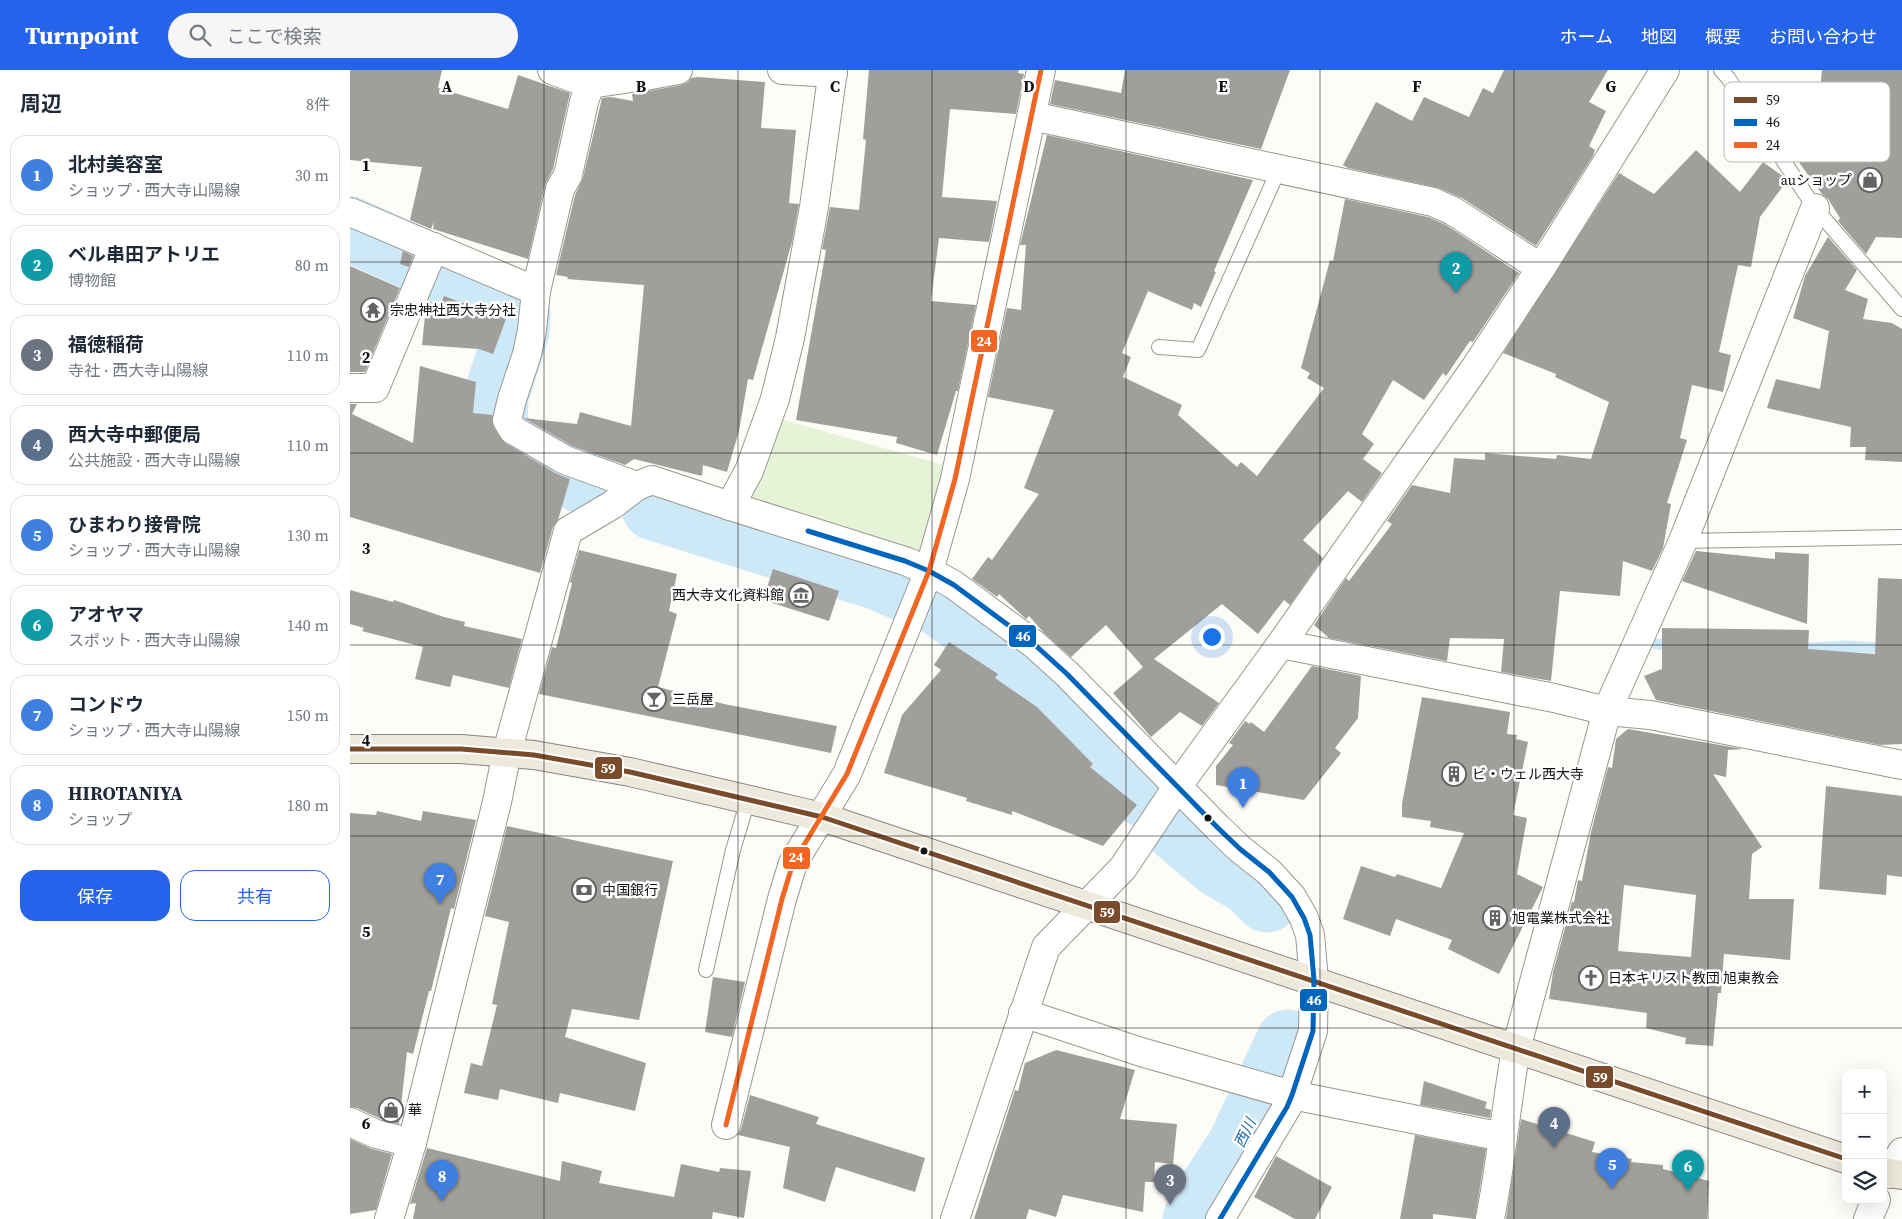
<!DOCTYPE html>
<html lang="ja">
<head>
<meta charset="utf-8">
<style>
	:root { --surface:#fff; --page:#f6f6f7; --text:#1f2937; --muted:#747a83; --line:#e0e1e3; --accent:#2563eb }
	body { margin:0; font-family:"Source Serif 4","Noto Sans JP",serif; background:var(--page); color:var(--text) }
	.controls { position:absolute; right:15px; bottom:15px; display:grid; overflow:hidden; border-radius:10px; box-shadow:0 5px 20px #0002 }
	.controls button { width:45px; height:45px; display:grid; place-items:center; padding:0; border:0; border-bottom:1px solid var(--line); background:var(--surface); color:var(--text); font:25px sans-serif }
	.you { position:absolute; left:861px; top:566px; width:18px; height:18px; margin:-12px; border:4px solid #fff; border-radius:50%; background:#1a73e8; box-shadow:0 0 0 8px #1a73e833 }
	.badge { display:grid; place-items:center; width:32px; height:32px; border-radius:50%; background:var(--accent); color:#fff; font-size:16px; font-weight:700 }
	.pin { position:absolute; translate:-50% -41px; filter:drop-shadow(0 1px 2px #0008) }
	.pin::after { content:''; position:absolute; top:26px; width:18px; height:15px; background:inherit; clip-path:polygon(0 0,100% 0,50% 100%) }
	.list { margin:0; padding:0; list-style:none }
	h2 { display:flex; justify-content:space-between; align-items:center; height:65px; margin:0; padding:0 20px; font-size:21px }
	h2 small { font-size:16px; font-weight:400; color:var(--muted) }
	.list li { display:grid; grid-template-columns:32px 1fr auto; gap:15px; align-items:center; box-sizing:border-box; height:80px; margin:0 10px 10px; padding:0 10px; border:1px solid var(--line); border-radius:15px }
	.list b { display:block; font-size:19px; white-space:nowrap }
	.list p { margin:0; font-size:16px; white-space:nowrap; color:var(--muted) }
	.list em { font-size:16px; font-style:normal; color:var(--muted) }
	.actions { display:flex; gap:10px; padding:15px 20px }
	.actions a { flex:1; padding:11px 0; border:1px solid var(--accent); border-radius:15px; text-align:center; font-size:18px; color:var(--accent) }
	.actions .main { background:var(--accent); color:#fff }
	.icon { flex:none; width:28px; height:28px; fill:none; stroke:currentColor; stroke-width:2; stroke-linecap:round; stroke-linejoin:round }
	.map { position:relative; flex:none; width:1552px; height:1149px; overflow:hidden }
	header { display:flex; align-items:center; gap:30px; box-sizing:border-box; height:70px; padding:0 25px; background:var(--accent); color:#fff }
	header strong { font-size:24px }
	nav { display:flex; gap:28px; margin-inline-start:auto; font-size:18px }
	.search { width:350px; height:45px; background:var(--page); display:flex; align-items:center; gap:12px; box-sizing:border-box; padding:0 18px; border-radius:28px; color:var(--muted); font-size:19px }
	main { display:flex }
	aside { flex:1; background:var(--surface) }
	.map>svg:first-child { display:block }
	.park { fill:#e7f3d7 }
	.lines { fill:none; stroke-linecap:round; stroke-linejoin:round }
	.stream { stroke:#cde8f7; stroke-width:11 }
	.river { stroke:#cde8f7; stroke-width:65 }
	.building { fill:#a19f9c; fill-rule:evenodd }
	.service-casing { stroke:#979795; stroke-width:16 }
	.minor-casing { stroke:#979795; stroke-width:30 }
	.tertiary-casing { stroke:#979795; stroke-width:30 }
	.primary-casing { stroke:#858482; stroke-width:30 }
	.service { stroke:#fffffe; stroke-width:14 }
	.minor { stroke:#fffffe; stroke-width:28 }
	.tertiary { stroke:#fffffe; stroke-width:28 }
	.primary { stroke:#ede9dc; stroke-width:28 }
	.bus-1-casing { stroke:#fff; stroke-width:9 }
	.bus-2-casing { stroke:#fff; stroke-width:9 }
	.bus-3-casing { stroke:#fff; stroke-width:9 }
	.bus-1 { stroke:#7a4b2a; stroke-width:5 }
	.bus-2 { stroke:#0065bd; stroke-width:5 }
	.bus-3 { stroke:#f26522; stroke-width:5 }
	.grid { fill:none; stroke:#111; stroke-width:1; stroke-opacity:0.55 }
	.bus-dot { fill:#111; stroke:#fff; stroke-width:2 }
	.labels { text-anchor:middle; stroke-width:5; stroke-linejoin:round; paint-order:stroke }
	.poi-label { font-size:14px; fill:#111; stroke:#fff; text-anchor:start }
	.water-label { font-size:15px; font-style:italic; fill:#1768a6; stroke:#fff }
	.key { fill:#fff; stroke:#b8b8b8; stroke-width:1 }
	.key-label { font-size:14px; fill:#111 }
	.grid-label { font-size:16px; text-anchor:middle; font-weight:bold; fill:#111; stroke:#fff; stroke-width:5; stroke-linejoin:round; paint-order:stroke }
	.line-badge { stroke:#fff; stroke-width:2 }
	.badge-label { font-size:14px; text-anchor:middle; font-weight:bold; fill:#fff }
</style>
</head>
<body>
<header>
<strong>Turnpoint</strong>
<div class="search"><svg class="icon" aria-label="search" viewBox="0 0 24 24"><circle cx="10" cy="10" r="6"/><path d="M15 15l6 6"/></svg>ここで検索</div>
<nav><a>ホーム</a><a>地図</a><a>概要</a><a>お問い合わせ</a></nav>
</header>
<main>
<aside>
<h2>周辺<small>8件</small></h2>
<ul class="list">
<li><span class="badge" style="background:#3f7fe0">1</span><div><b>北村美容室</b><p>ショップ · 西大寺山陽線</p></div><em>30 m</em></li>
<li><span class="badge" style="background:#0f9aa8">2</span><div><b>ベル串田アトリエ</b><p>博物館</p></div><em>80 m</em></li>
<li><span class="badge" style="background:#6b7280">3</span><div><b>福徳稲荷</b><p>寺社 · 西大寺山陽線</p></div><em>110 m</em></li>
<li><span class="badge" style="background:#5c6f8a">4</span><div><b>西大寺中郵便局</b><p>公共施設 · 西大寺山陽線</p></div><em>110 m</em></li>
<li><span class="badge" style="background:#3f7fe0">5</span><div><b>ひまわり接骨院</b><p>ショップ · 西大寺山陽線</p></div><em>130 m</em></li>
<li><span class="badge" style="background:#0f9aa8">6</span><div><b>アオヤマ</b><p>スポット · 西大寺山陽線</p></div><em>140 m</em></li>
<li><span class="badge" style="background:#3f7fe0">7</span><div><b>コンドウ</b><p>ショップ · 西大寺山陽線</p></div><em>150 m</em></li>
<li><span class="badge" style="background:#3f7fe0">8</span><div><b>HIROTANIYA</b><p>ショップ</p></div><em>180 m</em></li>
</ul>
<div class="actions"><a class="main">保存</a><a>共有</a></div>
</aside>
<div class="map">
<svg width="1552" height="1149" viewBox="0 0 1552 1149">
	<rect width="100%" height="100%" fill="#fdfcf7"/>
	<path class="park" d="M427 348 594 395 569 484 394 429Z"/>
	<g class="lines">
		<g class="stream">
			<path d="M1306 574 1325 575"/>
			<path d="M1444 579 1495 576 1552 579"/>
		</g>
		<g class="river">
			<path d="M0 159 68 190"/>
			<path d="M87 200 160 231 168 245 167 261 146 326 145 354 156 374 244 417"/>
			<path d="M304 438 529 508 554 519"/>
			<path d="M591 535C668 588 729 659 794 725"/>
			<path d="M823 756 869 795 900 813 917 830"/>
			<path d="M845 1149 852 1134 890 1075 938 972"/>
		</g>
	</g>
	<g class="building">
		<path d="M0 0H92L88 18 158 39 168 5 220 23 203 99 195 115 178 189 83 159 84 152 81 159 60 150 72 97 0 90Z"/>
		<path d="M519 0H669L668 3 674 4 666 44 600 39 592 127 647 131 639 172 589 168 581 231 626 235 608 321H606L587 385 546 373 547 367 446 350 476 180 472 179 480 137 509 140 516 70 513 69Z"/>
		<path d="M775 0H940L911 79 700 34 705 10 771 23Z"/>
		<path d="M1154 0H1258L1239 32 1256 41 1239 76 1245 80 1243 86 1186 176 1112 128 1089 118 998 98 993 95 1026 32 1062 51 1074 27 1119 47 1133 18 1143 23Z"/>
		<path d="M1472 0H1552V168L1526 167 1516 184 1488 151 1490 148 1478 129 1472 124 1440 80 1464 81Z"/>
		<path d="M348 7 415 12 411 58 446 60 439 133 449 134 442 172 403 310 398 309 389 361 377 402 353 395 352 406 284 389 275 395 222 376 174 348 227 354 230 342 281 356 294 215 217 209 218 207 206 205 225 125 233 108 252 28 261 27 283 31 282 24 331 15 338 12 341 8Z"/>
		<path d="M697 65 903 110 864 201 866 202 851 237 844 233 842 240 798 221 772 283 781 287 773 307 832 335 828 345 887 397 891 392 907 406 974 318 957 308 960 303 951 298 980 190 983 191 995 129 1078 147 1096 155 1169 203 1123 272 1120 271 1096 306 1093 303 1074 330 1043 310 1012 364 1024 374 1013 389 1032 403 1012 432 998 421 953 470 973 488 940 535 934 530 908 564 872 534 804 589 869 633 852 656 830 642 801 667 763 623 793 597 756 555 721 587 694 563 679 546 676 549 649 524 647 527 622 509 638 487 642 490 689 424 674 418 704 340 638 327 657 238 671 240 676 175H670Z"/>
		<path d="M1346 80 1390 122 1413 92 1434 107 1437 111 1410 147 1401 197 1388 195 1369 282 1381 285 1373 322 1342 315 1330 368 1337 370 1317 433 1321 434 1313 478 1302 501 1273 491 1270 526 1210 521 1201 611 1151 602 1154 569 1100 568 1097 591 979 568 964 555 996 508 999 511 1042 454 1037 451 1062 415 1100 423 1104 388 1135 390V383L1206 389 1207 385 1241 389 1259 332 1205 307 1206 304 1153 283 1269 103 1304 124Z"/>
		<path d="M1478 167 1507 200 1495 220 1518 229 1513 249 1542 253 1552 259V392L1515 390 1516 377H1500L1501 357 1417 338 1426 309 1470 319 1479 261 1443 248 1455 206Z"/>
		<path d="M53 181 63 186 59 197 50 194Z"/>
		<path d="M0 196 50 218 15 302H0Z"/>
		<path d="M94 226 156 249 143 284 129 279 72 275 76 236 78 231 90 236Z"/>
		<path d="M70 296 126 312 123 343 142 345 144 358 155 373 207 404 220 409 208 450 203 457 190 503 0 447V334H7L2 344 63 373Z"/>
		<path d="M229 480 327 504 319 541 327 544 308 617 374 634 487 656 481 683 189 624 202 577 206 578 222 513 220 512Z"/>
		<path d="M1346 481 1425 489V482L1459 484 1457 554 1332 511Z"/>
		<path d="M423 499 489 521 479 551 413 530Z"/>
		<path d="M1528 508 1552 509V674L1530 675 1306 630 1294 606 1312 599V558L1459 560 1458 579 1525 584Z"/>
		<path d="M0 520 43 532 44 530 94 547 115 552 114 556 172 569 159 618 103 605 100 617 65 609 73 577 12 561 14 558 0 554Z"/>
		<path d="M599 572 648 604 645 608 687 637 743 694 740 697 787 735 753 776 662 741V745L616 731 617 728 534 703 552 645 591 600 584 595Z"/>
		<path d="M962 596 1011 606 1008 648 985 678 991 683 954 730 866 715V696L883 675 879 673 895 651 900 654 901 652 914 662Z"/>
		<path d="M1072 627 1160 642 1157 664 1167 665 1166 669 1178 672 1163 745 1177 748 1167 804 1193 817 1149 904 1098 879 1102 870 1046 849 1040 866 993 849 1011 796 1045 807 1047 804 1091 818 1114 763 1080 757 1081 751 1052 747V734Z"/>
		<path d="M1278 659 1393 679 1378 680 1376 707 1363 704 1412 777 1402 784 1399 829H1444L1440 890 1374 884 1371 923H1368L1363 976 1335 974 1336 968 1296 958 1297 943 1199 929 1203 902 1222 832H1224L1228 810 1232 811 1241 762 1258 697 1262 698 1266 669ZM1274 815 1346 825 1341 887 1268 881Z"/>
		<path d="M1476 716 1552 726V807L1537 805 1536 825 1469 819Z"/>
		<path d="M27 741 71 751 73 741 126 750 104 839 101 838 81 921H79L63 984 57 982 49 1054 31 1049 7 1038 0 1037V743L26 745Z"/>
		<path d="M157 756 323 791 289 950 222 939 215 967 296 993 285 1041 210 1023 208 1033 150 1019 148 1030 114 1023 121 993 132 996 147 935 142 934 159 852 135 846Z"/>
		<path d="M363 907 395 912 382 967 355 962Z"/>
		<path d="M706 980 785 1000 770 1049 827 1054 823 1094 805 1092 804 1112H795L793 1142 713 1125 706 1147 679 1139 676 1149H624L665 1020 668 1021 675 993Z"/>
		<path d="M1074 1011 1137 1032 1135 1038 1141 1040 1140 1048 1070 1035Z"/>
		<path d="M400 1025 469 1047 466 1054 575 1088 565 1122 486 1097 475 1132 433 1118 440 1077 388 1065 391 1059Z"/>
		<path d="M1171 1049 1245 1072 1242 1082 1282 1089 1281 1092 1313 1095V1099L1359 1111 1357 1149H1156Z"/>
		<path d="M1065 1065 1136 1079 1125 1149 1083 1144V1149H1050Z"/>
		<path d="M0 1069 22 1079 42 1084 26 1140 0 1144Z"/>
		<path d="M77 1078 210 1111 212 1091 252 1101 249 1113 324 1127 331 1094 369 1102 370 1098 401 1101 394 1148 363 1142 362 1149H63L66 1133 60 1134Z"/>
		<path d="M926 1086 982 1117 965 1149H945L904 1127Z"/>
	</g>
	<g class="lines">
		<defs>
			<g id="service">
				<path d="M1371 0 1378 8 1465 138 1552 239"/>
				<path d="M809 277 848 280 929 99"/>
				<path d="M1333 471 1552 467"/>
				<path d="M356 900 383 780 398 730"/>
			</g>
			<g id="minor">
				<path d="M202 0 240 14 295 6 328 0"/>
				<path d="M432 0 483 3"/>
				<path d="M240 14 234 32 218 105 210 119 186 221 182 260 177 284 162 329 157 350 163 360 215 390 287 416"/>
				<path d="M682 46 1083 132 1103 141 1191 198"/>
				<path d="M0 142 186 221"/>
				<path d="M0 318H25L84 177"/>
				<path d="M380 436 555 491 579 501 604 515 685 575 717 604 868 758 890 779 919 802 942 827 954 848 960 865 964 910 963 961 942 1025 937 1037 870 1149"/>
				<path d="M931 574 1204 628 1257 641 1300 645 1552 695"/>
				<path d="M673 943 791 982 942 1025 1153 1067"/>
				<path d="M0 1052 26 1064 62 1073"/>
				<path d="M376 1055 432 829 443 793 497 704 579 501 605 409 691 0"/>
				<path d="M39 1149 62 1073 147 732 157 682 218 461 262 435 287 416 302 410 380 436 399 401 425 329 440 268 464 137 483 0"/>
				<path d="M605 1149 696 877 773 798 827 717 931 574 1125 298 1191 198 1315 0"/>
				<path d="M1140 1149C1151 1093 1156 1036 1166 979L1257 641 1333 471 1465 138"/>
				<path d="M1518 1149 1526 1130"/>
			</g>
			<path id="tertiary" d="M1539 1104 1552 1082"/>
			<g id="primary">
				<path d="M0 679H111L184 685 280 702 472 747 1496 1089"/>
				<path d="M1533 1102 1552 1105"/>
			</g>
		</defs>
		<use href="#service" class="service-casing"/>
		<use href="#minor" class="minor-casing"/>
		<use href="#tertiary" class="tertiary-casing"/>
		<use href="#primary" class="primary-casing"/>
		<use href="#service" class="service"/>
		<use href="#minor" class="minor"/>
		<use href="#tertiary" class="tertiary"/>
		<use href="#primary" class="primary"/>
		<defs>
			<path id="bus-1" d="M0 679H111L184 685 280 702 472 747 1496 1089"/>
			<path id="bus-2" d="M458 461 555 491 579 501 604 515 685 575 717 604 868 758 890 779 919 802 942 827 954 848 960 865 964 910 963 961 942 1025 937 1037 870 1149"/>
			<path id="bus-3" d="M376 1055 432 829 443 793 497 704 579 501 605 409 691 0"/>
		</defs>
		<use href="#bus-1" class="bus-1-casing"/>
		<use href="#bus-2" class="bus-2-casing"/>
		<use href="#bus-3" class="bus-3-casing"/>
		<use href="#bus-1" class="bus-1"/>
		<use href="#bus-2" class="bus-2"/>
		<use href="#bus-3" class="bus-3"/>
	</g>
	<path class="grid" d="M194 0V1149M388 0V1149M582 0V1149M776 0V1149M970 0V1149M1164 0V1149M1358 0V1149M0 192H1552M0 383H1552M0 575H1552M0 766H1552M0 958H1552"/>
	<defs>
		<symbol id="shop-ring" viewBox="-11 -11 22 22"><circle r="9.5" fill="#fff" stroke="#646362" stroke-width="1.5"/><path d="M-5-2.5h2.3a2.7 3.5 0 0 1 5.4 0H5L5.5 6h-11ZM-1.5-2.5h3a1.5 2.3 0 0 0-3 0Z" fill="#646362"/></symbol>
		<symbol id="temple-ring" viewBox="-11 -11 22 22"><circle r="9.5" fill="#fff" stroke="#646362" stroke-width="1.5"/><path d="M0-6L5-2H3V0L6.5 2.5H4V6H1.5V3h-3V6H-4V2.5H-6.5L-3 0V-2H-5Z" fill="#646362"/></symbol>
		<symbol id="museum-ring" viewBox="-11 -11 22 22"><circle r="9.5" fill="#fff" stroke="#646362" stroke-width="1.5"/><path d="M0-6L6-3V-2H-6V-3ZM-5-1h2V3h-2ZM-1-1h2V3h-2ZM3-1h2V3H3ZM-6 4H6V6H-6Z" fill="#646362"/></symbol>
		<symbol id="bar-ring" viewBox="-11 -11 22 22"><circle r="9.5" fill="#fff" stroke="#646362" stroke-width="1.5"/><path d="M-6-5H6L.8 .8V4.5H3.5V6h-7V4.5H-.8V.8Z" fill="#646362"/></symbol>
		<symbol id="building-ring" viewBox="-11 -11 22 22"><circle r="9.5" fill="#fff" stroke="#646362" stroke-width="1.5"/><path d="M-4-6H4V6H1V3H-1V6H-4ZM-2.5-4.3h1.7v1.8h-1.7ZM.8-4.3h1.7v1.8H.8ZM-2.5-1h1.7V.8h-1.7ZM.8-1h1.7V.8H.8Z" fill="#646362"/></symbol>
		<symbol id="bank-ring" viewBox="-11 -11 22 22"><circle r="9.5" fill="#fff" stroke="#646362" stroke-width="1.5"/><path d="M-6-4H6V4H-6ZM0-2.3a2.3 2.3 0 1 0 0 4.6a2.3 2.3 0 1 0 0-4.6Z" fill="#646362"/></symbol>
		<symbol id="church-ring" viewBox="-11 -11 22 22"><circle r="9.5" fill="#fff" stroke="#646362" stroke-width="1.5"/><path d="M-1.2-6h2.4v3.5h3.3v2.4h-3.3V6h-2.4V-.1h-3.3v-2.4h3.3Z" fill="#646362"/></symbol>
	</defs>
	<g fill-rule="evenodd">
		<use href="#shop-ring" x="1506" y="96" width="28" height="28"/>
		<use href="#temple-ring" x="9" y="226" width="28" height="28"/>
		<use href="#museum-ring" x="437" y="511" width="28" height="28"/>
		<use href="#bar-ring" x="290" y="615" width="28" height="28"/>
		<use href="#building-ring" x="1090" y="690" width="28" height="28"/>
		<use href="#bank-ring" x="220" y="806" width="28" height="28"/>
		<use href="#building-ring" x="1131" y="834" width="28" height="28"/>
		<use href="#church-ring" x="1227" y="894" width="28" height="28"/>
		<use href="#shop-ring" x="27" y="1026" width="28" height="28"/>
	</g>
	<g class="bus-dot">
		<circle cx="858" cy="748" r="4.5"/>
		<circle cx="574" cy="781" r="4.5"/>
	</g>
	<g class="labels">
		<g class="poi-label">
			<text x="1502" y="115" text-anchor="end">auショップ</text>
			<text x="40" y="245">宗忠神社西大寺分社</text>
			<text x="434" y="530" text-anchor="end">西大寺文化資料館</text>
			<text x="322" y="634">三岳屋</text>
			<text x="1122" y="709">ビ・ウェル西大寺</text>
			<text x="252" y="825">中国銀行</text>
			<text x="1162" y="853">旭電業株式会社</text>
			<text x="1258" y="913">日本キリスト教団 旭東教会</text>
			<text x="58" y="1045">華</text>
		</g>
		<g class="water-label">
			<text transform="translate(895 1063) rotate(-64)" y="5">西川</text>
		</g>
	</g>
	<rect x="1374" y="12" width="166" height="80" rx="8" class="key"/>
	<rect x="1384" y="27" width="23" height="6" fill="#7a4b2a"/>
	<rect x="1384" y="49" width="23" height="7" fill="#0065bd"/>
	<rect x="1384" y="72" width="23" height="6" fill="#f26522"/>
	<g class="key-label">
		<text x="1416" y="35">59</text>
		<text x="1416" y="57">46</text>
		<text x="1416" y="80">24</text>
	</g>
	<g class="grid-label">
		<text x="97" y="22">A</text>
		<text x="291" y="22">B</text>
		<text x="485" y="22">C</text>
		<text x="679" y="22">D</text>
		<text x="873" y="22">E</text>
		<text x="1067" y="22">F</text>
		<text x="1261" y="22">G</text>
		<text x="16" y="101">1</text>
		<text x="16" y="293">2</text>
		<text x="16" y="484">3</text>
		<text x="16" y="676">4</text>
		<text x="16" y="867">5</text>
		<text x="16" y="1059">6</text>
	</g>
	<g class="line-badge">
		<rect x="620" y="259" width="28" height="24" rx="5" fill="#f26522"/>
		<rect x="658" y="554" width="29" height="24" rx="5" fill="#0065bd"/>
		<rect x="244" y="686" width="29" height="24" rx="5" fill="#7a4b2a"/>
		<rect x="432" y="776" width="29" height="24" rx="5" fill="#f26522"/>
		<rect x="743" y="830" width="28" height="24" rx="5" fill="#7a4b2a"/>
		<rect x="949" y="918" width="29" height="24" rx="5" fill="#0065bd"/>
		<rect x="1235" y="995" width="29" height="24" rx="5" fill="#7a4b2a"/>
	</g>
	<g class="badge-label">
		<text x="634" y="276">24</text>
		<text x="673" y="571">46</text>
		<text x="258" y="703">59</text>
		<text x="446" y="792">24</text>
		<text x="757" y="847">59</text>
		<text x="964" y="935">46</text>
		<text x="1250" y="1012">59</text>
	</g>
</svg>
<div class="controls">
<button>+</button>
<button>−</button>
<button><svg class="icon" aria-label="layers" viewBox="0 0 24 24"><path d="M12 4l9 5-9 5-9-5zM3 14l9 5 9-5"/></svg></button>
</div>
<div class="you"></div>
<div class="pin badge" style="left:893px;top:738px;background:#3f7fe0">1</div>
<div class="pin badge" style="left:1106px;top:223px;background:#0f9aa8">2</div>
<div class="pin badge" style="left:820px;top:1135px;background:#6b7280">3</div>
<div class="pin badge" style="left:1204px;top:1078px;background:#5c6f8a">4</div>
<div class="pin badge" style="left:1262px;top:1119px;background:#3f7fe0">5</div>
<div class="pin badge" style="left:1338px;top:1121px;background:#0f9aa8">6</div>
<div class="pin badge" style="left:90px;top:834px;background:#3f7fe0">7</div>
<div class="pin badge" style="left:92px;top:1131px;background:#3f7fe0">8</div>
</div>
</main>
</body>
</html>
